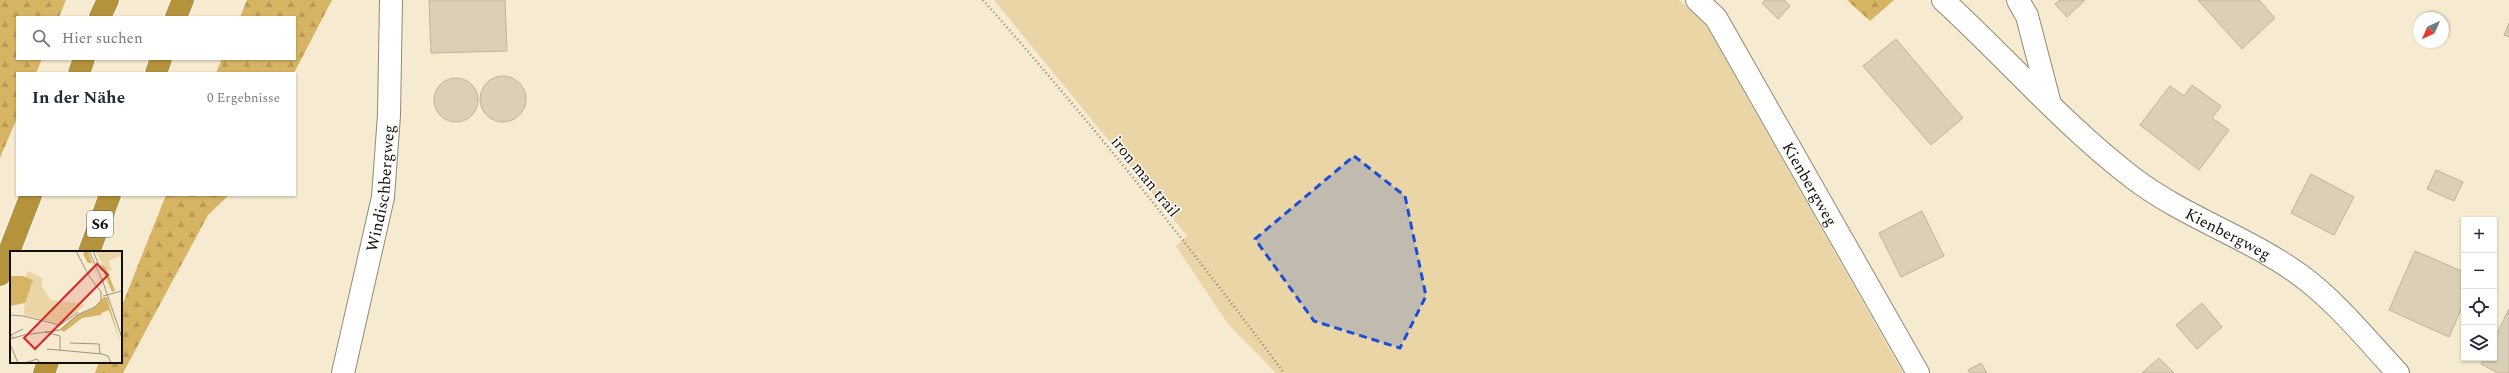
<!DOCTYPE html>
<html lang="de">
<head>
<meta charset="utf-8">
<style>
	:root { --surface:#fff; --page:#f2f2f3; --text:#1f2937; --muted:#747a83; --line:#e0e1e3 }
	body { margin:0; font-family:Spectral,serif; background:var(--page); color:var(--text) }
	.controls { position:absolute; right:12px; bottom:12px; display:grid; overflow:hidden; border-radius:0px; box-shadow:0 1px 3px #0004 }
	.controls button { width:36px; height:36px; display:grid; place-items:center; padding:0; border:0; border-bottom:1px solid var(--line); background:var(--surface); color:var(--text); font:20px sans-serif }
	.compass { position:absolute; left:2413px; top:12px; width:36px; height:36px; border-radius:50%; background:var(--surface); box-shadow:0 1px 3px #0004; rotate:225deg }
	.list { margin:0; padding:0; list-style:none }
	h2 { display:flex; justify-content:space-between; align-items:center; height:52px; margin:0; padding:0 16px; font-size:17px }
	h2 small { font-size:13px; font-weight:400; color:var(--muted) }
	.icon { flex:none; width:22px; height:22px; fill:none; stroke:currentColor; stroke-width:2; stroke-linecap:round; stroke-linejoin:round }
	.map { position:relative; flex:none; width:2509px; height:373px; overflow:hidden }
	.search { position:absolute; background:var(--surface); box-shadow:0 1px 3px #0004; left:16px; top:16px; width:280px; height:44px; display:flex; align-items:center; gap:10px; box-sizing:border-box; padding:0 14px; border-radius:0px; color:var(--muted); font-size:15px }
	.panel { position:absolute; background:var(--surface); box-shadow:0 1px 3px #0004; left:16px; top:72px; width:280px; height:124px; border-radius:0px }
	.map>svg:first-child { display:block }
	.green { fill:#ead5a6 }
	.forest { fill:url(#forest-firs) }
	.building { fill:#dbd0b7; stroke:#beb39a }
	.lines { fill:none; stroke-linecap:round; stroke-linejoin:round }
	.minor-casing { stroke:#938972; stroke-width:24 }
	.motorway-casing { stroke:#fff; stroke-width:24 }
	.path { stroke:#8f8775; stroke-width:2.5; stroke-dasharray:1 3; stroke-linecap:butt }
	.minor { stroke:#fff; stroke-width:22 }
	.motorway { stroke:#b5923c; stroke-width:22 }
	.marked { fill:#1d4ed8; fill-opacity:0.2; stroke:#1d4ed8; stroke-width:3; stroke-dasharray:8 5; stroke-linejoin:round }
	.labels { text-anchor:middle; stroke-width:3; stroke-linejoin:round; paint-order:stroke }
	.shield { fill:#fff; stroke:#5a5852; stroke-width:1 }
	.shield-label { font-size:15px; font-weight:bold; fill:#141008 }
	.street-label { font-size:16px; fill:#141008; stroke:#fff }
	.inset-road { fill:none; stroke:#9c9381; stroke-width:1 }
	.view { fill:#d62828; fill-opacity:0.15; stroke:#d62828; stroke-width:2 }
	.inset-edge { fill:none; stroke:#141008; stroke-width:2 }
</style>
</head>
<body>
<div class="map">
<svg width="2509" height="373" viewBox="0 0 2509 373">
	<defs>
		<pattern id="forest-firs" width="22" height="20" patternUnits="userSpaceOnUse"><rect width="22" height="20" fill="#d7b463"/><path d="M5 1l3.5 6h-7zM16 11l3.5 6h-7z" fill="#b89a54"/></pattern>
	</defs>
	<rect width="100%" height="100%" fill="#f6ead1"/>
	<path class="green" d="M994 0H1679L1706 25 1903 373H1276L1228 324 1176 246 1187 236Z"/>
	<g class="forest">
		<path d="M0 0H66L59 17H17V59H42L36 73H17V118L0 158Z"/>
		<path d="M247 0H332L294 73H216L222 59H295V17H240Z"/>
		<path d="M1847 0H1894L1870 21Z"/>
		<path d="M166 195H229L208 215 123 373H95L99 362H121V308Z"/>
	</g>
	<g class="building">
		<path d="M429 0H505L507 51 431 53Z"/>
		<path d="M1765 0H1784L1790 6 1778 19 1762 3Z"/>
		<path d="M2060 0H2085L2067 17 2055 4Z"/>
		<path d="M2198 0H2259L2275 18 2242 49Z"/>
		<path d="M2509 23V37L2504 35Z"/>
		<path d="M1896 39 1963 118 1931 145 1863 66Z"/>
		<circle cx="503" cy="99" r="23"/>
		<circle cx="456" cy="100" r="22"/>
		<path d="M2192 85 2221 106 2212 118 2229 130 2199 170 2140 125 2170 86 2184 96Z"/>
		<path d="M2436 170 2463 182 2454 201 2427 189Z"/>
		<path d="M2311 174 2354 197 2334 235 2291 213Z"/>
		<path d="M1922 211 1944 256 1901 277 1879 233Z"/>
		<path d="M2415 251 2464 272V303L2449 337 2389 310Z"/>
		<path d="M2202 303 2222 327 2197 349 2176 325Z"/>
		<path d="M2509 309V373H2498L2481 364 2484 358H2494V339Z"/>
		<path d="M2159 358 2174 373H2142Z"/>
		<path d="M1981 363 1987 373H1970L1968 370Z"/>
	</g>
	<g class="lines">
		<defs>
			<g id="minor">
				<path id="s1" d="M1697 0 1716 18 1918 373"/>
				<path id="s2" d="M1943 0C2007 59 2064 125 2133 178 2184 217 2248 237 2300 275 2337 302 2367 340 2398 373"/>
				<path d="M2018 0 2027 16 2050 104"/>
				<path id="s3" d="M343 373 383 197 389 115 391 0"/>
			</g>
			<g id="motorway">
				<path d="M100 17 108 0"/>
				<path d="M176 17 183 0"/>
				<path d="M79 73 84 59"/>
				<path d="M156 73 161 59"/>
				<path d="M89 252 110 195"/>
				<path d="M0 275 31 195"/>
				<path d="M44 373 48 362"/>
			</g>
		</defs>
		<use href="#minor" class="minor-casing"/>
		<use href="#motorway" class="motorway-casing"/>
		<path class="path" d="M983 0C1089 120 1189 245 1284 373"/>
		<use href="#minor" class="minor"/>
		<use href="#motorway" class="motorway"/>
	</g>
	<path class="marked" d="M1354 156 1405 196 1426 296 1400 348 1314 321 1255 239Z"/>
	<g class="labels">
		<rect class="shield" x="87" y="211" width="26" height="26" rx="3"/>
		<g class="shield-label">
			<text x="100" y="229">S6</text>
		</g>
		<g class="street-label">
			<text transform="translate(1146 176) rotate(51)" y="6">iron man trail</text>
			<text dy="6" stroke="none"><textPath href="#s1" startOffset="217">Kienbergweg</textPath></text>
			<text dy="6" stroke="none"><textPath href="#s3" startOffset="189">Windischbergweg</textPath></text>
			<text dy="6" stroke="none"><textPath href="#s2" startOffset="371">Kienbergweg</textPath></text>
		</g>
	</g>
	<g transform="translate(10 251)">
		<rect width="112" height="112" fill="#f6ead1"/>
		<path d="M85 0H112V11L109 5 99 10 102 19 97 20ZM18 20 32 27V36L41 49 74 53 73 56 50 73 14 64 15 45 22 32V29L15 26Z" fill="#ead5a6"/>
		<path d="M76 0H78L94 43 82 12H78L73 3ZM90 12 96 17 105 40 102 41ZM0 25H12L23 29 15 52 0 55ZM94 46H97L110 91 99 59 91 62V64L72 67 54 81 50 79 67 64 82 58Z" fill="#d7b463"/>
		<path class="inset-road" d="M79 0 93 31 112 87M83 0 91 19M93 45 112 40M0 64 13 65 50 74 68 61M35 81 50 85V100M4 87 1 84 13 78M0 88 14 84 50 79 67 64 85 56 91 50V41L79 25 66 0M60 92 89 93 90 103M0 93 8 112M37 98 92 103 98 105 101 112M15 112 27 108 30 112"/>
		<path class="view" d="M87 13 98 24 25 98 14 87Z"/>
		<rect width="112" height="112" class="inset-edge"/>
	</g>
</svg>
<div class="controls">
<button>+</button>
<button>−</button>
<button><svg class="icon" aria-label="locate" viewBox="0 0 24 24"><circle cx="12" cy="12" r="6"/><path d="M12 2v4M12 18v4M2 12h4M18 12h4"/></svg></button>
<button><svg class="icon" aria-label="layers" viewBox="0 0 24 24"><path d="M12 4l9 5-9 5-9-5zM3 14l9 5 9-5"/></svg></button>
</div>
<svg class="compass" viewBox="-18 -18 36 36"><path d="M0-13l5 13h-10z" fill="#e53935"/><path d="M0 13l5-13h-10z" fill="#747a83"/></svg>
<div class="search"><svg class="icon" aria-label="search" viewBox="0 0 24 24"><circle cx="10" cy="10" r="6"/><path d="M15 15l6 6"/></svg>Hier suchen</div>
<section class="panel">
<h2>In der Nähe<small>0 Ergebnisse</small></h2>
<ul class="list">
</ul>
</section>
</div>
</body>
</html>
